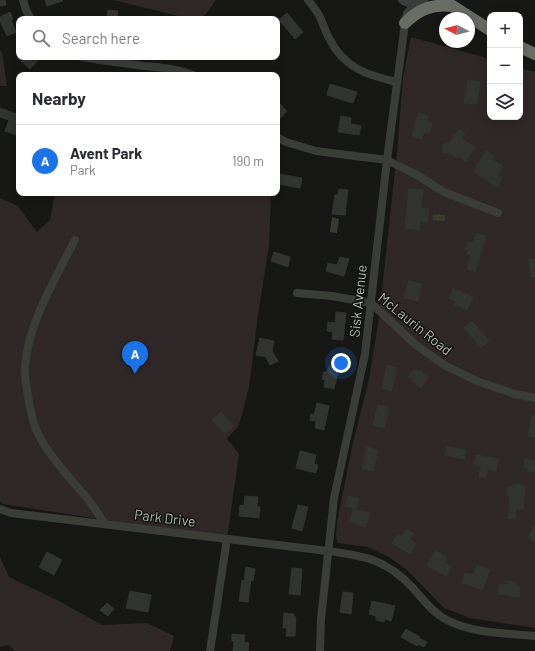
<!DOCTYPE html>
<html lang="en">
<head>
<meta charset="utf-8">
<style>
	:root { --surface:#fff; --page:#f2f2f3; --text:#2b2b33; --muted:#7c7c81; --line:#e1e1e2; --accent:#1a73e8 }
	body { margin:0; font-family:Barlow,sans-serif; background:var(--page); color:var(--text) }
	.controls { position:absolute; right:12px; top:12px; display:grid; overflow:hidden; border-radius:8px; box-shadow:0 2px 10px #0003 }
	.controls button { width:36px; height:36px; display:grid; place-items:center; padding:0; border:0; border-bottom:1px solid var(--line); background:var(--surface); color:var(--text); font:20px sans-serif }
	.compass { position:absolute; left:439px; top:12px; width:36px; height:36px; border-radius:50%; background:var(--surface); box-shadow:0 2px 10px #0003; rotate:277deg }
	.you { position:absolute; left:341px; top:363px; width:14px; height:14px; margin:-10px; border:3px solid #fff; border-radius:50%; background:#1a73e8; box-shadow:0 0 0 6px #1a73e833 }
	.badge { display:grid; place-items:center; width:26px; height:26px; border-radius:50%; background:var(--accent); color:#fff; font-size:13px; font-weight:700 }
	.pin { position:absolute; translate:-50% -33px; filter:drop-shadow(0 1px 2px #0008) }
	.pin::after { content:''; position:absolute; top:21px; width:14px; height:12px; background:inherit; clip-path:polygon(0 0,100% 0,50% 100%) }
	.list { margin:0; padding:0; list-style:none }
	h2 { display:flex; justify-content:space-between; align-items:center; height:52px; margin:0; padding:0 16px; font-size:17px }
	h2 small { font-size:13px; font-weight:400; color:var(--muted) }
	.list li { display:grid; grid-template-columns:26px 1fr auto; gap:12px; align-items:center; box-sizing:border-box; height:72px; padding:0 16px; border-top:1px solid var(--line) }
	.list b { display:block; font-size:15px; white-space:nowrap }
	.list p { margin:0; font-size:13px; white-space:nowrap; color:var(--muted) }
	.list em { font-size:13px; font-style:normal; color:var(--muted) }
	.icon { flex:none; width:22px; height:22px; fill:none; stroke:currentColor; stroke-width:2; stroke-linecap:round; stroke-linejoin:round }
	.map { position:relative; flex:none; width:535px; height:651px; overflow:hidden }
	.search { position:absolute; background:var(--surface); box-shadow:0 2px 10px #0003; left:16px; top:16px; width:264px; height:44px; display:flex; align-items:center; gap:10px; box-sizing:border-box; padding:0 14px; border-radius:8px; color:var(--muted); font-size:15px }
	.panel { position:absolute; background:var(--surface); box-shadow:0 2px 10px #0003; left:16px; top:72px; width:264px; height:124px; border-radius:8px }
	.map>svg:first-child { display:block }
	.green { fill:#302728 }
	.water { fill:#393b2d }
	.building { fill:#323431; stroke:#313430 }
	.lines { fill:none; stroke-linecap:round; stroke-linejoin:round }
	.minor { stroke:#3a3d38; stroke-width:8 }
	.highway { stroke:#696d64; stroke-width:12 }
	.labels { text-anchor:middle; stroke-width:3; stroke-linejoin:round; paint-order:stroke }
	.street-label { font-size:14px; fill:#b1b7a9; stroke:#121311 }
</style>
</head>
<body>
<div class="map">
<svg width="535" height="651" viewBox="0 0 535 651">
	<rect width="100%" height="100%" fill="#171816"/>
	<g class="green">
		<path d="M113 0H216L202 19H191Z"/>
		<path d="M411 37 490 59V117H520V68L535 72V628L470 618 444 608 408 571 389 557 367 547 338 543 336 537 337 522 352 447 369 379 379 318 397 152 403 77Z"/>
		<path d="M0 51 2 52 7 86H0Z"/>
		<path d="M55 193H271L269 247 258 314 249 387 239 425 227 439 239 454 227 539 3 504 0 501V198L18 206 37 232 50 220Z"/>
		<path d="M0 557 9 577 59 601 102 625 147 623 174 636 170 651H15L8 645 0 647Z"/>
	</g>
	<g class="water">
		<path d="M433 214 445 215V221L433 220Z"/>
		<path d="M332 217 339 219 337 233 330 232Z"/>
	</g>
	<g class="building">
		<path d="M0 0H5L6 5 0 6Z"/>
		<path d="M45 0H62L63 1 47 6Z"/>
		<path d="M108 10 118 11 117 19H107Z"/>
		<path d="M10 12 13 19 11 20 16 32 7 36 0 21V17Z"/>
		<path d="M287 13 303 32 295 39 279 20Z"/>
		<path d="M17 57H34L38 60 30 69Z"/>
		<path d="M468 80 480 82 477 104 464 103Z"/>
		<path d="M330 84 357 92 353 103 327 95Z"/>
		<path d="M277 101 287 111 280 118 277 115Z"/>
		<path d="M0 108 19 115 15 126 19 127V136L5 131 9 120 0 117Z"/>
		<path d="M418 113 428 116 426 122 432 123 429 134 424 132 422 139 412 136Z"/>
		<path d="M341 116 351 118 350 124 361 126 359 135 338 132Z"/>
		<path d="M459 129 465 133 462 139 475 147 466 161 459 156 457 158 448 152 443 153 442 145 449 143Z"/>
		<path d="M486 151 495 157 493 160 503 166 498 175 502 178 497 187 473 171Z"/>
		<path d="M279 174 302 178 300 188 277 184Z"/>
		<path d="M339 189 348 190 345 215 332 214 335 195H338Z"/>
		<path d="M409 189 423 190 421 208 429 209 427 222 420 221 419 230 405 228Z"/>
		<path d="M476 233 486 236 475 272 467 269 471 255 467 254 468 250 465 249 468 242 473 243Z"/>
		<path d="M274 252 290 257 288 267 271 261Z"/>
		<path d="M340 257 349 259 344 276 326 271 328 263 337 265Z"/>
		<path d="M529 259H535V277H531Z"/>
		<path d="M409 281 422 284 418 301 404 298Z"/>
		<path d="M453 288 473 297 467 310 454 304 456 301 449 298Z"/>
		<path d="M336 312 346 313 343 340 332 339 333 332 327 331 328 322 335 323Z"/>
		<path d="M472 321 489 341 481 348 464 328Z"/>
		<path d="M260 338 274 341 272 351 278 361 270 365 266 357 256 355Z"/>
		<path d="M387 365 397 368 391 391 382 388Z"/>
		<path d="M329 366 339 368 334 389 324 387 325 380 322 379 324 372H327Z"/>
		<path d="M414 369 419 372 420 370 428 377 421 388 412 381 413 380 408 377Z"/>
		<path d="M317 403 329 406 324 430 315 428 316 421 310 420 311 414 314 415Z"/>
		<path d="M378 405 389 407 384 428 373 425Z"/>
		<path d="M221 412 234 426 225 434 212 420Z"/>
		<path d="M532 416H535V438L528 436Z"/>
		<path d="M447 446 466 450 464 459 445 455Z"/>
		<path d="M367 447 378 450 373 471 362 469Z"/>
		<path d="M300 451 316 455 314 464 318 465 316 473 296 468Z"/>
		<path d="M476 455 498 459 496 471 488 469 486 478 479 477 481 466 474 465Z"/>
		<path d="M525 459 535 461V472L528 471V468L524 467Z"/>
		<path d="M514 484 525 485 523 509 516 508 515 519H508L510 496 508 495V486L513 487Z"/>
		<path d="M245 496 258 497 257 507H260L259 518 239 516 240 505 244 506Z"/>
		<path d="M348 496 359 499 356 509 346 506Z"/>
		<path d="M298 505 308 507 302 531 292 528Z"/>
		<path d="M353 509 370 513 366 527 350 522Z"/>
		<path d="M535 527V543L528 537Z"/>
		<path d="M407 529 414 534 410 540 416 544 410 554 392 543 398 534 402 537Z"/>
		<path d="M435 550 447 557 444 562 451 567 446 576 427 566Z"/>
		<path d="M47 552 62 560 54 575 39 567Z"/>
		<path d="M477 565 490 570 482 590 462 583 465 573 473 575Z"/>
		<path d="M246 567 255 569 253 581 251 580 248 602 239 601 242 580 244 581Z"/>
		<path d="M292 568 302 569 300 595 289 594Z"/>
		<path d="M507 581 516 582V586L520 587 519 597 498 594 499 584 507 585Z"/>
		<path d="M130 591 151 595 148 612 126 608Z"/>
		<path d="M343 592 353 593 351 614 340 612Z"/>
		<path d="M372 601 395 606 391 621 385 619 384 622 376 620V616L369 614Z"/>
		<path d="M107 603 114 609 108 616 100 610Z"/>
		<path d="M284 613 294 614V617H296L295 636H286L287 628H283Z"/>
		<path d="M406 629 420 637 419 638 427 642 424 647 418 644 417 646 401 637Z"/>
		<path d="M232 634 245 635 244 642 249 643 248 651H233L234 641H232Z"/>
	</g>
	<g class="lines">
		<g class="minor">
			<path d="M23 0 26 10 31 19"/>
			<path d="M308 0C312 5 316 10 319 15 323 23 325 31 329 38 344 68 366 75 397 82"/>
			<path d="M402 0C409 5 418 5 424 0"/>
			<path d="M82 57C103 61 124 63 144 66 161 67 178 69 193 75"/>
			<path d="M277 137 286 142 316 151 387 160 417 175 444 192 498 213"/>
			<path d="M75 240C56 277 28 324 25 366 24 377 27 390 29 402 31 412 33 424 38 434 50 457 69 477 86 497 93 505 99 515 105 524"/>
			<path d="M297 293 332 296 371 303 416 345 446 366 477 381 515 394 535 398"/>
			<path d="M0 509 11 513 328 551C364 556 386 559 412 587 422 598 432 612 445 619 472 634 506 633 535 636"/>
			<path d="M210 651 227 539"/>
			<path d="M320 651 321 619 334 498 365 354 387 160 405 23 407 13 417 4"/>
		</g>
		<g class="highway">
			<path d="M443 0 490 30"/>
			<path d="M405 23C419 9 432 4 452 6"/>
			<path d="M520 47 535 54"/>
		</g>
	</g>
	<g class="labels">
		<g class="street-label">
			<text transform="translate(358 301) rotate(-84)" y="5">Sisk Avenue</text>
			<text transform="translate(415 324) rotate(39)" y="5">McLaurin Road</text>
			<text transform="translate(165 518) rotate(7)" y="5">Park Drive</text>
		</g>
	</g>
</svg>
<div class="controls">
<button>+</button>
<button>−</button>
<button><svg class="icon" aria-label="layers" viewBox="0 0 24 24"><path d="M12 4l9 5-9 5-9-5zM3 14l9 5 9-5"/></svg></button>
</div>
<svg class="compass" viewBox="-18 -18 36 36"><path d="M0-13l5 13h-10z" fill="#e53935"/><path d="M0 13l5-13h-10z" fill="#7c7c81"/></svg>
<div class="you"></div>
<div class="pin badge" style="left:135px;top:374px">A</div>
<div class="search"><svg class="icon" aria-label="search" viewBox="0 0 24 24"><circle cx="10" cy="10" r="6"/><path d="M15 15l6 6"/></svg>Search here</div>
<section class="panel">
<h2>Nearby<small></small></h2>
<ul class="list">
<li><span class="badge">A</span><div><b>Avent Park</b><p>Park</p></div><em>190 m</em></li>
</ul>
</section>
</div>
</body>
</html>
